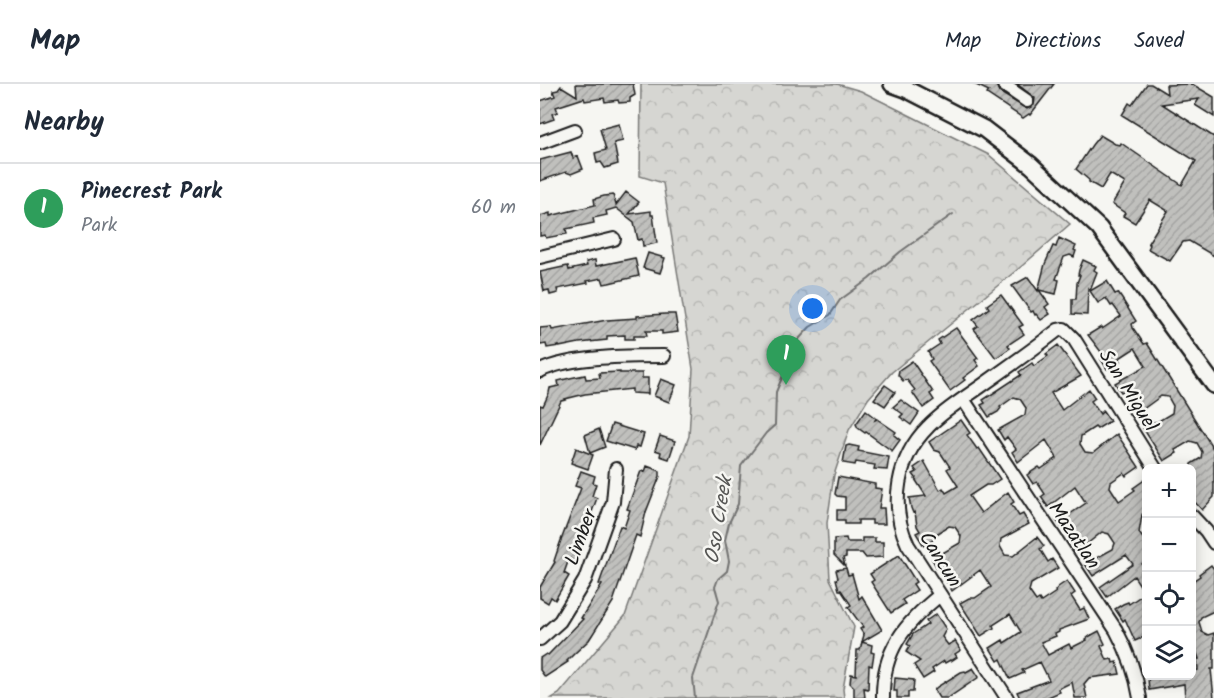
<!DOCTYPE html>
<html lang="en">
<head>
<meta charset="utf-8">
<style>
	:root { --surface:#fff; --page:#f2f2f3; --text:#1f2937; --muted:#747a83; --line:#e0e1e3; --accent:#db2777 }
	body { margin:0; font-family:Kalam,sans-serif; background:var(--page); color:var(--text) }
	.controls { position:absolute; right:18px; bottom:18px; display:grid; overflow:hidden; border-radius:9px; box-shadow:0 3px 15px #0003 }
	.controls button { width:54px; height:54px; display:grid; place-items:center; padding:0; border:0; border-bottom:2px solid var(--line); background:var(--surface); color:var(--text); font:30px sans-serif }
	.you { position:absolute; left:273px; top:225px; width:21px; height:21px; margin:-15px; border:4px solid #fff; border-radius:50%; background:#1a73e8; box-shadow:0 0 0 9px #1a73e833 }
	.badge { display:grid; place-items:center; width:39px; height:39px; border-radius:50%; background:var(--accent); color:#fff; font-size:20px; font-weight:700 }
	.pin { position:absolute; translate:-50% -50px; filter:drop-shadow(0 2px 3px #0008) }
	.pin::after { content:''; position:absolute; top:32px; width:21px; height:18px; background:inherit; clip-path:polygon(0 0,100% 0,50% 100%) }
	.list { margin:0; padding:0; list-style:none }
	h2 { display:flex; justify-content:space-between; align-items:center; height:78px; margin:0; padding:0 24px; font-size:26px }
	h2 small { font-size:20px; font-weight:400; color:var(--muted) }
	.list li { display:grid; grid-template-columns:39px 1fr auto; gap:18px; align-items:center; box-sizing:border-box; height:90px; padding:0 24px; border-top:2px solid var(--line) }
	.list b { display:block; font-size:22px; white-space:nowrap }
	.list p { margin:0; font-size:20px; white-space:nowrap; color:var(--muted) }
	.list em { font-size:20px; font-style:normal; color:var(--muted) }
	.icon { flex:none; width:33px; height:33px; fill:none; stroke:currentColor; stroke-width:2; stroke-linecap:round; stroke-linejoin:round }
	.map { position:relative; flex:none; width:674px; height:614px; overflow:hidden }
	header { display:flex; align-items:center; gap:36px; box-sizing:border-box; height:84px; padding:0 30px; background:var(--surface); border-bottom:2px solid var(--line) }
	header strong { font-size:28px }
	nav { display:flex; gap:33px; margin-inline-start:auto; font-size:21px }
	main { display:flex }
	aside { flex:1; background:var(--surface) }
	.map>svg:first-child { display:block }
	.park { fill:url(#park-crowns); stroke:#797977; stroke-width:1.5 }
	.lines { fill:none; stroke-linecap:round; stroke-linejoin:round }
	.stream { stroke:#727271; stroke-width:2 }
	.building { fill:url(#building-hatch); stroke:#1c1c1c; stroke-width:1.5 }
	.minor-casing { stroke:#1c1c1c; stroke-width:16 }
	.major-casing { stroke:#1c1c1c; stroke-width:20 }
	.minor { stroke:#f6f6f2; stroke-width:12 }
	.major { stroke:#f6f6f2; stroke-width:15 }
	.labels { text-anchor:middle; stroke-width:5; stroke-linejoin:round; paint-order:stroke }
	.street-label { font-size:20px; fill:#1c1c1c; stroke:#f6f6f2 }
	.water-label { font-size:21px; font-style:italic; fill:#565654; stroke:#f6f6f2 }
</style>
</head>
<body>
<header>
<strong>Map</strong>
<nav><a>Map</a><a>Directions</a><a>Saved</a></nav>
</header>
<main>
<aside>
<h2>Nearby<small></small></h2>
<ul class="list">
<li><span class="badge" style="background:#2e9e5b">1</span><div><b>Pinecrest Park</b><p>Park</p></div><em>60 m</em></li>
</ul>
</aside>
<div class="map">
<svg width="674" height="614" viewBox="0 0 674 614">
	<defs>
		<pattern id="park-crowns" width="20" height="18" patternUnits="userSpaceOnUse" patternTransform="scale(1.5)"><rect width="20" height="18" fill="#d6d6d2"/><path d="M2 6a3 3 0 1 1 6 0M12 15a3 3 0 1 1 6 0" fill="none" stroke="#b7b7b4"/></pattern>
		<pattern id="building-hatch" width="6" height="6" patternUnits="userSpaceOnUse" patternTransform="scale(1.5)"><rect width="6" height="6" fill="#c0c0bd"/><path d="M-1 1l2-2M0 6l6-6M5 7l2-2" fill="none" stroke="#a4a4a2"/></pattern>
	</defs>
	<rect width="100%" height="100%" fill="#f6f6f2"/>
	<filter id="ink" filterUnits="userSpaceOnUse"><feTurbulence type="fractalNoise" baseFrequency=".0167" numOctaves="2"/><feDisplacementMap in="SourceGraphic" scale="12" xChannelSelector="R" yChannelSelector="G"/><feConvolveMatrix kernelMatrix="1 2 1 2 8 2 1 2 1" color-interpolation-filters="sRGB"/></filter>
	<g filter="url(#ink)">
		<path class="park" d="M101 0H297L321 7 449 71 530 140 483 181 352 288 328 315 309 346 294 391 287 439 290 495 314 543 303 605 304 614H12L19 610 85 532 149 352 153 285 123 99 100 92Z"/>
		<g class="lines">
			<path class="stream" d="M155 614 153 594 179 517 175 503 178 495 187 487 189 477 185 456 189 439 198 420 201 382 226 349 235 341 236 308 258 256 270 243 290 231 300 216 329 195 360 168 413 130"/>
		</g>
		<g class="building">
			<path d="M36 0H93L95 11 90 14V18L79 19 78 16 65 18 64 14 45 17 44 14 16 23 18 28 12 30 14 35 0 40V17L15 12 13 7 18 6 21 2 37 12Z"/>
			<path d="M434 0H456L459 8 487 25 494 21 495 14 477 0H514L490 31 489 30 483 34 447 10 449 7Z"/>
			<path d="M607 0H611L627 10 626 1 652 0 674 13V33L655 21 659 15 622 20 674 53V172L649 157 643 158 630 177 608 165 610 161 608 159 628 127 610 116 595 139 583 132 585 129 572 120 585 99 570 90 561 105 549 98V96L536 85 552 61 560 51 575 60 580 61 581 59 642 101 656 77 582 31 589 19 592 21Z"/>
			<path d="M79 40 83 57 74 59 78 80 65 84 61 78 57 79 55 69 66 66 60 45Z"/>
			<path d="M31 68 33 74 38 72 43 85 31 90 26 88 0 97V76Z"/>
			<path d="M86 108 99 118 89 130 111 127V131H113L117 159 103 162 102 155 98 156 94 138 76 124 66 127 67 131 53 134 54 139 26 145 27 150 6 154 5 151 0 152V132L10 129V132L55 121 54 115 64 112 73 111 76 121Z"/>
			<path d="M519 154 536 162 534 166 536 167 534 173 530 171 524 173 516 195 519 196 516 210 499 206 509 220 505 223 510 230 501 236 496 230 495 231 493 227 491 228 472 202 488 193 498 207 505 180 513 162 516 163Z"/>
			<path d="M108 169 125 174 120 189 103 184Z"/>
			<path d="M95 174 99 192 69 199 64 200 62 194 47 197 48 199 17 205 18 209 10 211 9 206 4 207 0 188 28 182 29 186 47 182 46 178 55 176 56 182Z"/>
			<path d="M543 176 556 182 554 186 557 188 550 206 548 204 547 231 532 230V215H536L537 199 540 191H538L539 186Z"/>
			<path d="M567 197 575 210 578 209 582 215 596 237 592 240 593 244 604 260 607 259 674 366V413L662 426 652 415 655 412 651 408V380L661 374 662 368 657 359 650 357 635 366 637 369 624 377 603 344 612 338H617L632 329 633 322 628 313 621 312 595 331 589 321 593 318 585 306 581 308 575 299 606 282 595 264 578 275 580 277 567 285 561 275 565 273 548 251 561 243 562 245 581 232 573 221 571 222 566 214 558 219 550 207Z"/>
			<path d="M461 211 483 241 479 243 484 250 468 261 470 264 456 274 434 245 438 242 433 236 449 224 447 221Z"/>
			<path d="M125 230H135L138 248 122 250V247H106L107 252H94V255H85V251L67 252V256L39 259 19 263V262L7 264 6 260 0 261V244L11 243 12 246 67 236 97 234V232Z"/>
			<path d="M416 244 438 274 435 276 439 282 423 294 425 296 410 307 389 277 392 275 388 268 400 260 398 256Z"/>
			<path d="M518 261 541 292 511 309 522 326 549 305 555 314 551 317 560 330 563 327 570 337 557 345 555 343 541 352 540 360 545 368 553 369 577 350 599 383 586 392 584 389 571 398 570 403 579 417 595 406 593 404 606 395V437L602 431 599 449 606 458V477L602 480 606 487V552L595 557 585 535 583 537 575 525 583 520 588 518 589 520 605 509 594 492 567 513 560 503 593 480 586 471 553 492 545 480 573 465 575 459 569 450 562 448 537 468 531 458 535 455 527 443 523 445 516 436 529 428 530 430 546 419 535 402 508 423 501 413 505 410 497 398 493 400 487 391 499 383 501 385 517 374 506 356 478 378 472 368 476 365 467 353 464 356 458 346 485 331 486 324 480 315 474 313 460 323 461 324 458 328 449 333 441 321 445 319 443 316 481 291 479 288 492 279 494 282 508 272 506 270Z"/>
			<path d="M372 277 393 308 390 310 394 316 383 324 372 308 375 306 367 296 363 297 358 291 359 286Z"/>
			<path d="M80 288V289H102V294H108V310L92 309V305L45 310 25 315 26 316 21 317 0 361V321L3 322 9 309 10 304 19 302 18 297 30 294 45 291 46 295 60 294 59 289Z"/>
			<path d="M121 295 136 301 129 318 114 312Z"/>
			<path d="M345 301 355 308 345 322 334 315Z"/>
			<path d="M361 316 379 329 371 341 360 333 363 330 353 323Z"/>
			<path d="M326 326 336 334 335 336 337 335 356 348 354 351 360 356 352 367 326 348 325 349 318 344 316 340Z"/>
			<path d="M421 336 430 349 427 351 437 365 439 364 460 395 451 401H446L429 412 441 429 468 408 474 418 471 420 479 432 483 430 489 440 461 455 460 462 465 471 473 472 497 453 504 462 500 465 508 478 512 475 518 484 491 500 489 507 496 517 499 515 501 518 516 508 515 507 518 503 527 497 535 509 531 512 540 526 544 524 549 535 519 546V548L515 550 516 552 501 558 508 571 529 560 531 564 547 556 546 555 550 552 559 547 565 560 561 562 567 576 572 575 573 579 577 578 580 590 549 594 544 600 547 614H535L532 598 518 605 520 608 506 614H480L477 608 509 596 500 578 482 586 484 589 470 595 461 575 458 577 450 564 463 556 464 559 481 548 470 530 453 541 454 544 441 552 420 519 429 514H435L451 503 440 486 412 507 406 497 410 494 401 482 397 484 392 475 420 459 421 452 415 443 409 442 395 451 393 456 384 462 376 449 380 447 377 442 375 428 373 429 371 424 369 414 386 412 375 395 376 394 373 390 377 388 374 384 384 377 400 406 403 404 406 409 418 402 407 385 410 383 400 368 394 366 389 358Z"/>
			<path d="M72 340 104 350 100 363 96 362 95 366 66 357Z"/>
			<path d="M59 345 65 363 50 369 45 351Z"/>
			<path d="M120 352 135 357 129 375 120 372 121 368 115 366Z"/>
			<path d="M309 361 319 363 318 367 349 373 347 386 334 385 335 381 316 378 315 381 303 379 306 362Z"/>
			<path d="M36 364 53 371 48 385 31 379Z"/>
			<path d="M107 382 120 387V392L106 428 100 453 96 451 73 518 49 556 34 570 27 577 28 578 5 593 0 586V574L6 570 8 571 43 535 41 534 62 501 59 500 80 442 84 444 90 426 87 425 101 387 105 388Z"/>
			<path d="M41 387 55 392 53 399 56 400 52 412 57 414 34 477 29 475 24 489 29 492 15 516 11 513 8 519 0 514V503L15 478 14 477 20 459 41 404 35 402Z"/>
			<path d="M298 393 335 400V404L342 405 339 424H344L345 440H332V436H318V440H305V436H297V426H305V413L297 412 295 410Z"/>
			<path d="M306 454 307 458H322V454H335V458H343V473L326 474 322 469H306V473L303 474 305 482 294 471V455Z"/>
			<path d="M359 471 376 498 373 500 377 506 362 516 365 520 351 529 331 498 334 496 330 490Z"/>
			<path d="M671 481 674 485V527L661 533 659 538 662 548 668 551 674 549V585H671L674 614H645L644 600 609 606 608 594H612L611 591H651V587L658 586 657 575H659L651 552V498L660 492 659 490Z"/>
			<path d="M306 484 308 491 312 490 319 515 322 512 342 546 322 558 324 551 320 545 323 543 308 523 311 521 301 506H299L296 495 298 494 296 486Z"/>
			<path d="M396 530 406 545 402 553 408 561 415 557 421 566 415 570 417 573 411 577 410 576 405 579 404 577 392 585 394 588 383 595 374 581 380 577 366 568 370 562 367 560 373 550 388 540 386 537Z"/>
			<path d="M322 558 332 561 331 568 334 569 332 582 329 581 328 605 324 604 325 614H314V603L310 599 311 590 316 591 317 566H320Z"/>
			<path d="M433 584 439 593 408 614H399L394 606 397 603 421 588 425 587 426 588Z"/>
			<path d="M355 594 374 596 373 608H368V614H357V607H354Z"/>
		</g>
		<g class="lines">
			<defs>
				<g id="minor">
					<path d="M464 1 487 17"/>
					<path d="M0 59 35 46"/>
					<path d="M0 173 74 155"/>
					<path d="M0 287C30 272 90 272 124 272"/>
					<path d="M423 315 576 546C588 568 596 589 600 614"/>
					<path d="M652 432 666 447 674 459"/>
					<path d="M0 555 20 537 45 496 73 418 76 385"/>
					<path d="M343 614C342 567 365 539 400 511"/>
					<path d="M467 614 368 461C349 422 357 374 388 343 405 325 428 312 447 298 471 281 495 264 518 246L524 245 534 255 615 384"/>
				</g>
				<path id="major" d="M352 0 366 5 444 45 491 81 559 144 674 301"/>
			</defs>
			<use href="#minor" class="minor-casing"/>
			<use href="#major" class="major-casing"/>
			<use href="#minor" class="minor"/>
			<use href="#major" class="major"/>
		</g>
	</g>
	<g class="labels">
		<g class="street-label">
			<text transform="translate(589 306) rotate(58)" y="7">San Miguel</text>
			<text transform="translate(535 451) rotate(56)" y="7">Mazatlan</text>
			<text transform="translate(40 453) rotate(-70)" y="7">Limber</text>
			<text transform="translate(401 475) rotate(58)" y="7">Cancun</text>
		</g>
		<g class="water-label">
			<text transform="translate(178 436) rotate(-81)" y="7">Oso Creek</text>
		</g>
	</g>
</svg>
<div class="controls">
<button>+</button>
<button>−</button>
<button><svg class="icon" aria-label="locate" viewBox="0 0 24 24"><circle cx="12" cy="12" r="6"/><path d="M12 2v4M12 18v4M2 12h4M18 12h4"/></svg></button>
<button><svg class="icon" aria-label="layers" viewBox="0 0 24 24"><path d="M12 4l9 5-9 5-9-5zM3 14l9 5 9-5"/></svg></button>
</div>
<div class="you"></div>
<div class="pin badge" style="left:246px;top:301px;background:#2e9e5b">1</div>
</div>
</main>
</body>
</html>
